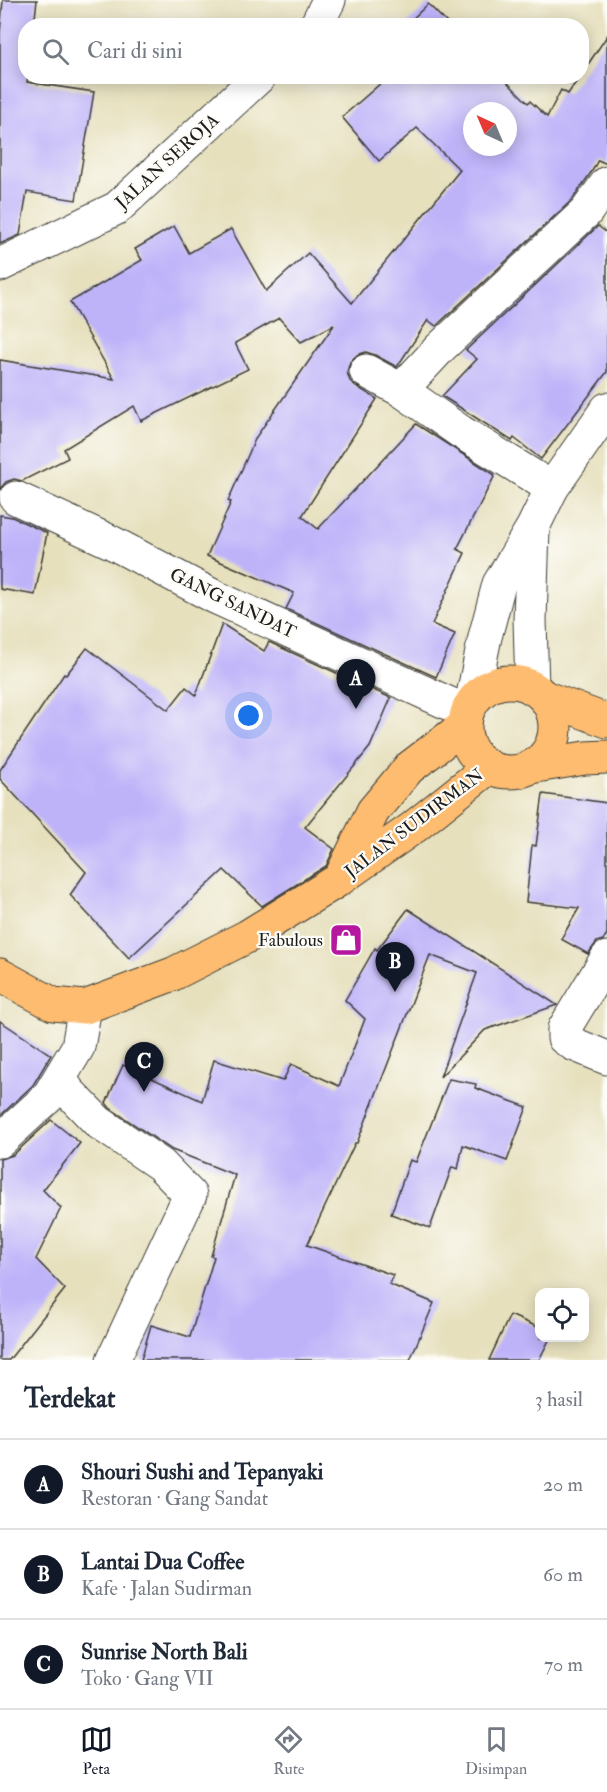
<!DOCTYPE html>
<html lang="id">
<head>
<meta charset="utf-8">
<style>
	:root { --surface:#fff; --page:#f2f2f3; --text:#1f2937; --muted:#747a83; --line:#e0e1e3; --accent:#111827 }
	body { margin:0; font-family:"IM FELL Double Pica",serif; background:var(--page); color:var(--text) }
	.controls { position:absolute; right:18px; bottom:18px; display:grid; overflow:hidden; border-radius:12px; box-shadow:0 3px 15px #0003 }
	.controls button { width:54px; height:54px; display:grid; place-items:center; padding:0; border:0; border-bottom:2px solid var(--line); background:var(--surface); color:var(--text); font:30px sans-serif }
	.compass { position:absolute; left:463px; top:102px; width:54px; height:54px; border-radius:50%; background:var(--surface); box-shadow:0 3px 15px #0003; rotate:316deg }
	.you { position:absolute; left:249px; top:716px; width:21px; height:21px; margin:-15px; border:4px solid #fff; border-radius:50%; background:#1a73e8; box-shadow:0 0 0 9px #1a73e833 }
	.badge { display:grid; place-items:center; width:39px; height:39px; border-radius:50%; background:var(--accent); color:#fff; font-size:20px; font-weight:700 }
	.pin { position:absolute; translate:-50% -50px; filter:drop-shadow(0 2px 3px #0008) }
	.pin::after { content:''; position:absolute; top:32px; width:21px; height:18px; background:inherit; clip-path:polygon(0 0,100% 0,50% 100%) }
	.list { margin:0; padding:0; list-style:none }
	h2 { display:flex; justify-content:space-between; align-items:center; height:78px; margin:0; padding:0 24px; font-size:26px }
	h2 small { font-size:20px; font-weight:400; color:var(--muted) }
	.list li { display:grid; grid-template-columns:39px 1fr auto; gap:18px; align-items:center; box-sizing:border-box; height:90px; padding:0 24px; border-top:2px solid var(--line) }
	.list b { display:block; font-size:22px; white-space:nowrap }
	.list p { margin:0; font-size:20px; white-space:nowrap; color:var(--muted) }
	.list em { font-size:20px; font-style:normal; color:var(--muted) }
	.icon { flex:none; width:33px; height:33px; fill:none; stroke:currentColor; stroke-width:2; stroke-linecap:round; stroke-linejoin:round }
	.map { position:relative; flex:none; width:607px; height:1360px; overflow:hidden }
	.search { position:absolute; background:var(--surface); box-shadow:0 3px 15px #0003; left:18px; right:18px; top:18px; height:66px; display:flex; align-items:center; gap:15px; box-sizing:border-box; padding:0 21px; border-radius:24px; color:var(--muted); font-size:22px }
	.sheet { height:348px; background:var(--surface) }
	nav { display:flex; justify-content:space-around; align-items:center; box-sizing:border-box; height:84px; border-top:2px solid var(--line); background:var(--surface); font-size:16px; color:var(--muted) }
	nav a { display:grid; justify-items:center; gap:3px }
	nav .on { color:var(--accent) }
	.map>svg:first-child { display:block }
	.building { fill:#beb3f9; fill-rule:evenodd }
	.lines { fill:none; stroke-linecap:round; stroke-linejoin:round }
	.minor-casing { stroke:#3a3934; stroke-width:35 }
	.major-casing { stroke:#3a3934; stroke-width:35 }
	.minor { stroke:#fff; stroke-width:33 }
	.major { stroke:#fdbc6f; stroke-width:33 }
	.labels { text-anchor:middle; stroke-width:4.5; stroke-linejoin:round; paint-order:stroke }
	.street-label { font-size:18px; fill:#1c1c1c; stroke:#fdfcf7 }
	.poi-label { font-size:18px; fill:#1c1c1c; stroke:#fdfcf7; text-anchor:end }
</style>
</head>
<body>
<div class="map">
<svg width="607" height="1360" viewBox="0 0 607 1360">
	<rect width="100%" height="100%" fill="#fdfcf7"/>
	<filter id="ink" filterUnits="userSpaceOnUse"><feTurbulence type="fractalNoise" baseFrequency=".0167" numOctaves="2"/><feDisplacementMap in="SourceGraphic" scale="12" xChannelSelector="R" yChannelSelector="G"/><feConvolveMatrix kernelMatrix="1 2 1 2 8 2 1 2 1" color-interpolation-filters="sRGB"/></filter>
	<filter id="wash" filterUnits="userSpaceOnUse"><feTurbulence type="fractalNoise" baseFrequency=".008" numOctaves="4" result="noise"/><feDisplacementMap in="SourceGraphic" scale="24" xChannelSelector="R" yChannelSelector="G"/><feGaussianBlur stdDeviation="1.35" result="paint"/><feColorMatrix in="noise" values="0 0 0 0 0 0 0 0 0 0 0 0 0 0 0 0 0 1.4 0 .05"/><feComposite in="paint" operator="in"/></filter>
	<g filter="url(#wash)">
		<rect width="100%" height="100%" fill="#e6e0bd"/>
		<g id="blocks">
			<g class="building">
				<path d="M3 0H37L34 26H26V76H28L27 82 94 92 76 200 27 192 20 235 0 244V33Z"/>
				<path d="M428 4 450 26H405Z"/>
				<path d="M607 36V164L598 160 592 171 572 200 436 326 428 320 397 367 375 355 366 352 357 355 350 362 347 372 350 381 357 387 377 399 302 516 318 529 416 424 495 475 457 549 465 553 432 624 455 634 436 677 286 609 294 593 207 556 231 502 228 501 256 437 334 325 301 342 279 318 235 343 248 369 141 421 134 406 64 449 68 458 22 481 14 479 6 482 0 489V360L114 379 70 302 142 260 135 249 174 226 189 253 231 229 266 291 308 253 352 303 460 170 417 128 379 161 342 117 389 76H501L528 103 530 101 547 117 561 90 568 94ZM472 111H508V147H472Z"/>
				<path d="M598 226 607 233V372L541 459 514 438 512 441 442 396 477 359 466 350Z"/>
				<path d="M0 515 12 517 47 533 35 595 0 589Z"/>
				<path d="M222 624 264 651 269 642 391 698 370 747 305 827 334 849 326 866 262 906 224 870 129 958 70 895 86 872 0 779V770L64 674 66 675 87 648 168 710 186 687 196 695Z"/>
				<path d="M543 794 607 803V934L603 940 597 942 588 954 561 939 579 908 526 902 532 845 536 846Z"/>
				<path d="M408 909 557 1005 485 1030 440 1077 477 973 430 955 357 1143H355L307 1245 393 1275 389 1284 434 1303 410 1360H141L151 1325 190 1337 214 1257 211 1256 235 1175 172 1150 110 1108 106 1103 123 1065 202 1101 214 1060 283 1081 291 1064 339 1086 365 1019 345 1000 375 948 377 950Z"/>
				<path d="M0 1021 51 1055 33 1085 0 1116Z"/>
				<path d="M449 1079 476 1084 475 1088 527 1107 507 1161 463 1145 458 1169 452 1167 430 1228 391 1214 410 1160 416 1162Z"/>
				<path d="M51 1120 80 1143 43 1190 61 1208 36 1259 65 1289 9 1360H0V1159L13 1155Z"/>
				<path d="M510 1315 540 1328V1338H550L539 1360H489Z"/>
			</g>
		</g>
	</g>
	<g filter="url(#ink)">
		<use href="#blocks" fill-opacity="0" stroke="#3a3934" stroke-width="1.5"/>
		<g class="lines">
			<defs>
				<g id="minor">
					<path d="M316 26 329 0"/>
					<path d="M0 265 117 208 260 76"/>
					<path d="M366 371 401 390 461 432 552 488"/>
					<path d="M401 390 441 347 586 212 607 183"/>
					<path d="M16 498 111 542 215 597 452 705 468 709"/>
					<path d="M532 688 530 620 533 529"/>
					<path d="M471 705 485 637 499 584 533 527 552 488 607 409"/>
					<path d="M607 958 564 1029V1038L573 1044 607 1058"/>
					<path d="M60 1078 68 1091 98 1122 161 1165 190 1195 113 1360"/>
					<path d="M0 1141 48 1097 78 1047 85 1007"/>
				</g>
				<g id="major">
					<circle cx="510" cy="727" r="45"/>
					<path d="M544 697 607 721"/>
					<path d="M530 767 585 758 607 757"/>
					<path d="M341 877 373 811 409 768 464 726"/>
					<path d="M0 975 53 1004 85 1007 173 974 248 936 340 879 414 827 489 767"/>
				</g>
			</defs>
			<use href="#minor" class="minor-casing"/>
			<use href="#major" class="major-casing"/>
			<use href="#minor" class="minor"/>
			<use href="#major" class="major"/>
		</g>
	</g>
	<defs>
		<symbol id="shop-square" viewBox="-11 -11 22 22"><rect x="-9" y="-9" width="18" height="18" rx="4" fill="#b5179e" stroke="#fdfcf7"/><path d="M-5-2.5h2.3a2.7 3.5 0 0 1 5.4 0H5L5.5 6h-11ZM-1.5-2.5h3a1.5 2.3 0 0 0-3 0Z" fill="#fff"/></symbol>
	</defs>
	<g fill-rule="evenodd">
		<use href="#shop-square" x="327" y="921" width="38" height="38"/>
	</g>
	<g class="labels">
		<g class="street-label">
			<text transform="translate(167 161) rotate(-42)" y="6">JALAN SEROJA</text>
			<text transform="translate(233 603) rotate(26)" y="6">GANG SANDAT</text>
			<text transform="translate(414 823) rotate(-37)" y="6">JALAN SUDIRMAN</text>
		</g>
		<g class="poi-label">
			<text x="323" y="946">Fabulous</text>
		</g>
	</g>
</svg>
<div class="controls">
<button><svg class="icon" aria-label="locate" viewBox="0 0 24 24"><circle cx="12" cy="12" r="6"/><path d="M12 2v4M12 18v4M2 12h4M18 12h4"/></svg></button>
</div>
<svg class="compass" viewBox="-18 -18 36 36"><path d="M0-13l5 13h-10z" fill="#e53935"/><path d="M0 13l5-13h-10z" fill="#747a83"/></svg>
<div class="you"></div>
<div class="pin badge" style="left:356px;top:709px">A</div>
<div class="pin badge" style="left:395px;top:992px">B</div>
<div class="pin badge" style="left:144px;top:1092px">C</div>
<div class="search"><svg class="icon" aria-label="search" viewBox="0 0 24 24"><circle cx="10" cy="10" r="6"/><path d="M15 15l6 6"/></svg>Cari di sini</div>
</div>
<section class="sheet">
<h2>Terdekat<small>3 hasil</small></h2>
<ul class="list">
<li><span class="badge">A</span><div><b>Shouri Sushi and Tepanyaki</b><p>Restoran · Gang Sandat</p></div><em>20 m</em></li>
<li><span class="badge">B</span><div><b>Lantai Dua Coffee</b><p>Kafe · Jalan Sudirman</p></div><em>60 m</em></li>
<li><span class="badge">C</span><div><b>Sunrise North Bali</b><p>Toko · Gang VII</p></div><em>70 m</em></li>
</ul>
</section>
<nav>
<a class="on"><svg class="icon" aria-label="map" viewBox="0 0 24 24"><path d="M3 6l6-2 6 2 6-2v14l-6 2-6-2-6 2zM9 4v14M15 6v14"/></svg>Peta</a>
<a><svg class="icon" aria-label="directions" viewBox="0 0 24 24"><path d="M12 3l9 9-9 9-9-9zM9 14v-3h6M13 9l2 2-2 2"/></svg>Rute</a>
<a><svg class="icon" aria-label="saved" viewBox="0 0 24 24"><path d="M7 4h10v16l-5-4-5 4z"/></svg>Disimpan</a>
</nav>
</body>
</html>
